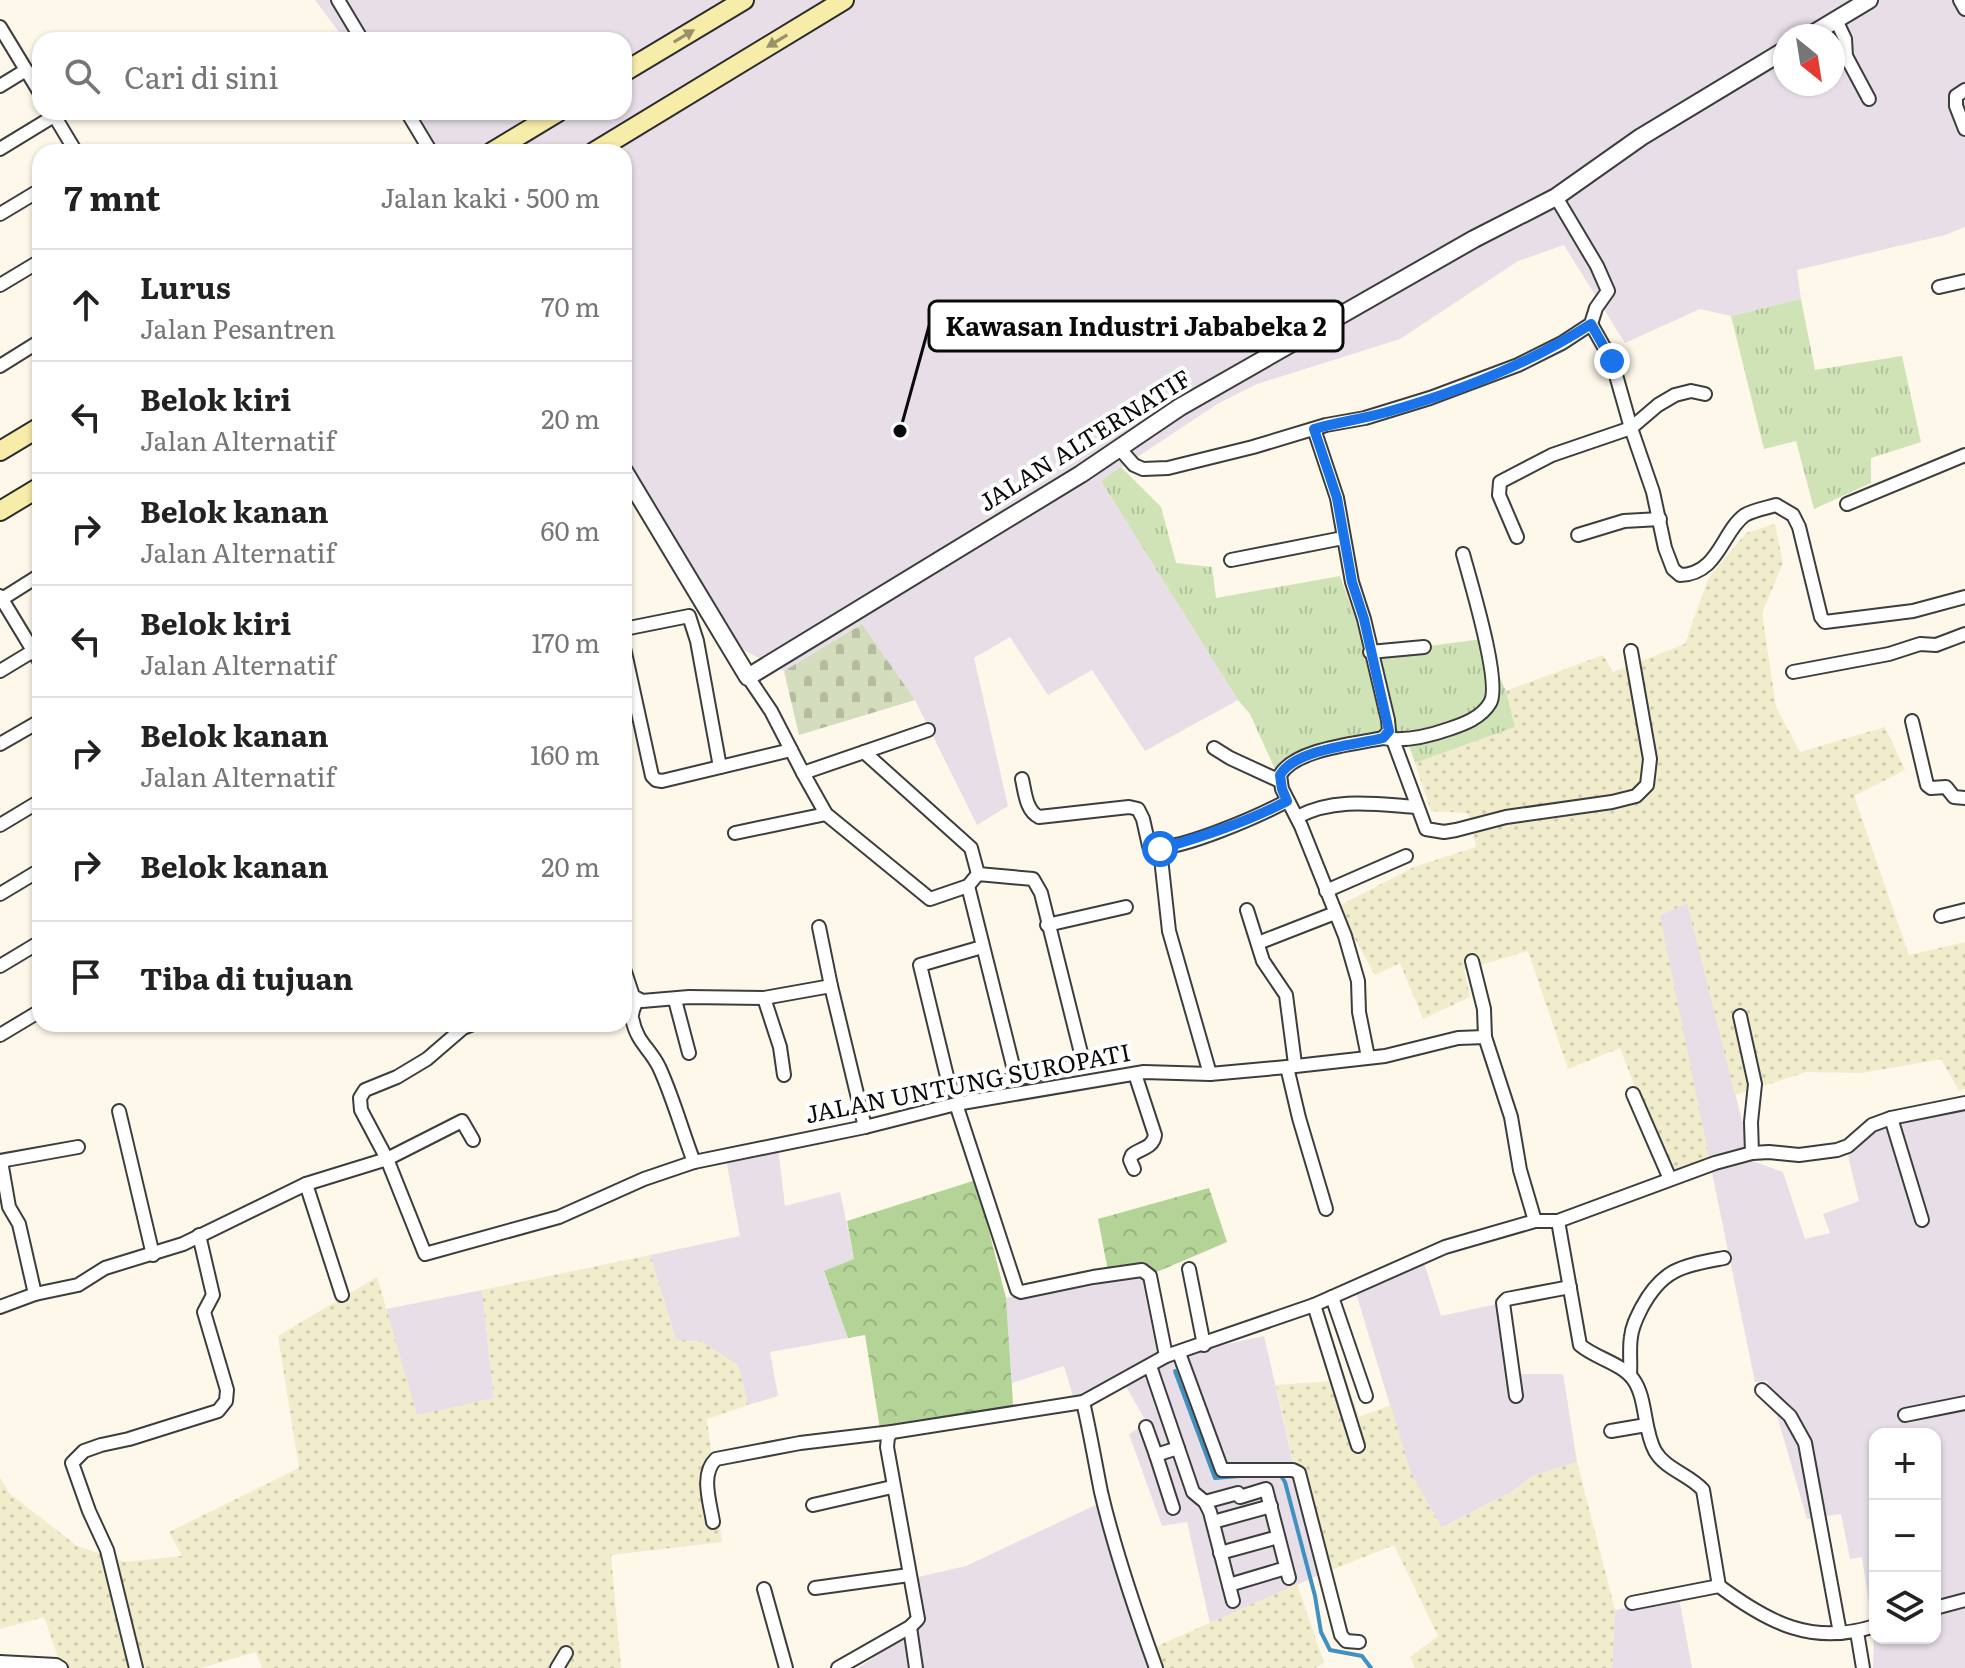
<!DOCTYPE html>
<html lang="id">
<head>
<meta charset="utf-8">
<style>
	:root { --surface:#fff; --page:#f6f6f6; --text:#222; --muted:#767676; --line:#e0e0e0 }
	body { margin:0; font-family:Literata,serif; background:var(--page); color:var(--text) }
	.controls { position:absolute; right:24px; bottom:24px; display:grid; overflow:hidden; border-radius:16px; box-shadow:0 2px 6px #0004 }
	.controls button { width:72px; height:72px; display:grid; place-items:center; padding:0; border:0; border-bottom:2px solid var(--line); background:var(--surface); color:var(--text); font:40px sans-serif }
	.compass { position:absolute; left:1773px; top:24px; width:72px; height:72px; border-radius:50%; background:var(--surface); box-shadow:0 2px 6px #0004; rotate:150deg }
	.stop { position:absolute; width:24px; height:24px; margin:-18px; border:6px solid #1a73e8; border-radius:50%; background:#fff }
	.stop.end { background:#1a73e8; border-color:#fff; box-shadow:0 2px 8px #0008 }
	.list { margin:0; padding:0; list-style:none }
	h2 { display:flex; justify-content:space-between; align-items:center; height:104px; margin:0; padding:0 32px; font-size:34px }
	h2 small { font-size:26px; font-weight:400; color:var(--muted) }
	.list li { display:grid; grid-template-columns:52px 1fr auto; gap:24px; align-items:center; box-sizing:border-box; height:112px; padding:0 32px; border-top:2px solid var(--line) }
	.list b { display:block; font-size:30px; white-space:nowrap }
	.list p { margin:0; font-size:26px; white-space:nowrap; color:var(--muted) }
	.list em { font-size:26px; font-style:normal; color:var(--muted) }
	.icon { flex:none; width:44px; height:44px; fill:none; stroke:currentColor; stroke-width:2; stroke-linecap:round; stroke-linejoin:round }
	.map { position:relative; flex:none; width:1965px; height:1668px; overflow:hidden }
	.search { position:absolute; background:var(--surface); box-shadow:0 2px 6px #0004; left:32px; top:32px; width:600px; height:88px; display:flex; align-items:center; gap:20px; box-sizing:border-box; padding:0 28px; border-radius:24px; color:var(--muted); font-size:30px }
	.panel { position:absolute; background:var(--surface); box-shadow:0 2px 6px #0004; left:32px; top:144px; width:600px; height:888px; border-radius:24px }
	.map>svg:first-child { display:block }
	.industrial { fill:#e7dee8; fill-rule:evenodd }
	.farmland { fill:url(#farmland-dots) }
	.grass { fill:url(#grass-tufts) }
	.forest { fill:url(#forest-crowns) }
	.cemetery { fill:url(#cemetery-stones) }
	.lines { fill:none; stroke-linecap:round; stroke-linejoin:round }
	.stream { stroke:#4091c0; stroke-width:4 }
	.minor-casing { stroke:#3d3d3d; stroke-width:16 }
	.tertiary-casing { stroke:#3d3d3d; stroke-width:20 }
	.secondary-casing { stroke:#2c2c2c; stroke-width:22 }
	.minor { stroke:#fff; stroke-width:12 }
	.tertiary { stroke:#fff; stroke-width:16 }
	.secondary { stroke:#f8eca9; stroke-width:18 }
	.oneway { fill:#999269 }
	.route { stroke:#1a73e8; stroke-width:10 }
	.labels { text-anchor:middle; stroke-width:8; stroke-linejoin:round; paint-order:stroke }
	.street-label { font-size:24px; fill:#0a0a0a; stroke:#fff }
	.leader { fill:none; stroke:#0a0a0a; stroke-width:3 }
	.callout-dot { fill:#0a0a0a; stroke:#fff; stroke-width:3 }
	.callout { fill:#fff; stroke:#0a0a0a; stroke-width:3 }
	.callout-label { font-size:26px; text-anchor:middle; font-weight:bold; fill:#0a0a0a }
</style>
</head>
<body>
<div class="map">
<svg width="1965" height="1668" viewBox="0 0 1965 1668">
	<defs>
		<pattern id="farmland-dots" width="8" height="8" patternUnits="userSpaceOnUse" patternTransform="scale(2)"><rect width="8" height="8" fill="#f0eccc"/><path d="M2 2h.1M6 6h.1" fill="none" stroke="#ccc9ae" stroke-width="1.8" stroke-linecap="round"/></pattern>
		<pattern id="grass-tufts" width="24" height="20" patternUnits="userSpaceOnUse" patternTransform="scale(2)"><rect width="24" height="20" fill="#cfe3b6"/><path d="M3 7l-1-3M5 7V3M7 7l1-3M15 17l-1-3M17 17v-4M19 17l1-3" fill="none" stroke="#b0c19b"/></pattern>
		<pattern id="forest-crowns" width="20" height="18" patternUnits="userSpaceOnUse" patternTransform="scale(2)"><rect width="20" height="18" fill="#b4d397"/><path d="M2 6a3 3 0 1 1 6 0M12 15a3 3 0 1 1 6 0" fill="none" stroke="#99b481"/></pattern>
		<pattern id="cemetery-stones" width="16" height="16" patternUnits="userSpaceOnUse" patternTransform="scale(2)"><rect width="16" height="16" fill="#d3dcbd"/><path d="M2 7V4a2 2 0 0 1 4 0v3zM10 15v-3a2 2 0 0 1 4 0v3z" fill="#b4bba1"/></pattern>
	</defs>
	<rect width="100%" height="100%" fill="#fdf8e9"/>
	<g class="industrial">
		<path d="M315 0H1965V227L1945 235 1797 270 1801 299 1731 316 1700 309 1625 343 1564 245 1518 261 1400 339 1257 384 1219 403 1101 481 1238 700 1145 751 1092 670 1048 695 1010 637 974 658 1008 806 977 825 915 700 862 624 784 671 734 645 624 458V152H428L398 112H624V40H345ZM1785 36H1833V84H1785Z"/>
		<path d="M1688 903 1752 1161 1783 1172 1805 1239 1830 1233 1823 1214 1859 1201 1847 1152 1863 1138 1904 1120 1965 1108V1668H1873L1874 1638 1862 1557 1850 1559 1841 1514 1807 1519 1767 1381 1755 1382 1659 915ZM1875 1434H1935V1638H1875Z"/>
		<path d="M778 1148 785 1206 840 1192 854 1259 824 1272 848 1338 770 1352 778 1396 748 1405 738 1365 676 1340 650 1255 740 1236 726 1159Z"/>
		<path d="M1424 1263 1441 1316 1497 1304 1509 1374H1563L1577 1462 1533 1476 1511 1492 1441 1528 1410 1471 1355 1290Z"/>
		<path d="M1152 1274 1172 1356 1264 1336 1319 1575 1210 1623 1187 1522 1162 1526 1129 1434 1147 1423 1124 1383 1076 1406 1064 1366 1012 1383 1006 1298 1109 1276Z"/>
		<path d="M482 1290 494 1398 417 1416 386 1309Z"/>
		<path d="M1102 1502 1158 1668H858L926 1623 914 1578 966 1566Z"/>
		<path d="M1679 1598 1692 1668H1612L1615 1610Z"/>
	</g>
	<g class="farmland">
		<path d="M1775 524 1783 563 1762 613 1776 707 1800 752 1885 727 1905 770 1854 796 1909 955 1965 942V1089L1959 1091 1941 1059 1862 1073 1806 1072 1735 1095 1687 903 1660 916 1711 1167 1671 1180 1620 1048 1568 1069 1528 951 1464 970 1470 997 1423 1019 1400 963 1375 975 1337 907 1414 867 1476 847 1468 813 1431 811 1415 763 1515 727 1506 691 1603 655 1613 672 1685 644 1708 579 1746 533Z"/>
		<path d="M650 1255 676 1340 701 1341 738 1365 748 1405 707 1419 722 1542 611 1555 621 1668H262L256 1652 201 1668H62L44 1617 0 1629V1477L9 1493 77 1546 125 1562 182 1556 169 1532 299 1468 278 1336 377 1277 417 1415 494 1398 482 1290Z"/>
		<path d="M1346 1380 1359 1417 1391 1405 1410 1471 1442 1528 1511 1492 1533 1476 1577 1462 1615 1610 1612 1668H1415L1410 1657 1438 1636 1394 1545 1319 1575 1276 1385Z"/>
		<path d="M1297 1584 1324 1663 1315 1668H1159L1151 1649Z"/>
	</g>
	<g class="grass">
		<path d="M1801 299 1815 370 1902 356 1921 442 1871 458V483L1814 509 1796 441 1764 449 1731 316Z"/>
		<path d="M1121 467 1161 507 1176 563 1212 567 1216 598 1340 576 1368 654 1482 639 1506 691 1515 727 1415 763 1404 731 1275 769 1250 714 1238 700 1101 481Z"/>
	</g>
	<g class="forest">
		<path d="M976 1180 1006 1298 1014 1417 881 1435 865 1335 848 1338 824 1271 854 1259 847 1221Z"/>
		<path d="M1209 1188 1227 1242 1152 1274 1109 1276 1098 1219Z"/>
	</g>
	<path class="cemetery" d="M862 624 915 700 799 735 784 671Z"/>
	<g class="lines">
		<g class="stream">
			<path d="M1175 1371 1215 1478 1239 1476"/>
			<path d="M1279 1473 1285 1482 1315 1596 1321 1632 1330 1650 1362 1656 1371 1668"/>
		</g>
		<defs>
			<g id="minor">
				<path d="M338 0 362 40"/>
				<path d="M1960 0 1965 9"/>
				<path d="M1836 20 1845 39 1846 56 1869 99"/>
				<path d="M0 27 40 93"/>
				<path d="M0 86 26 70"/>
				<path d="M1965 90 1956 96V106L1965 129"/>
				<path d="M52 112 76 152"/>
				<path d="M407 112 431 152"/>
				<path d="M0 149 54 116"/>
				<path d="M0 214 40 190"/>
				<path d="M0 285 40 261"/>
				<path d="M1939 287 1965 281"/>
				<path d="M1591 324 1612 361 1631 428 1653 492 1665 548 1673 569 1680 575C1719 574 1722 531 1745 515 1754 510 1766 508 1776 505L1793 515 1799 527 1821 617 1825 622 1913 611 1965 597"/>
				<path d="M0 366 40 341"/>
				<path d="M1314 429 1337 498 1352 582 1364 619 1388 720 1389 731 1383 738"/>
				<path d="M1119 448 1134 465 1143 469 1168 468 1253 447 1326 425 1365 418 1430 398 1518 365 1562 343 1591 324 1596 308 1608 291 1597 266 1556 197"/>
				<path d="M1847 504 1965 455"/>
				<path d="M1578 535 1624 521 1660 519"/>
				<path d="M1517 537 1499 495 1500 482 1552 455 1631 428 1658 405 1675 395 1691 391 1705 394"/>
				<path d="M1231 560 1343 538"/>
				<path d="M0 596 40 662"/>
				<path d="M2 599 40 575"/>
				<path d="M624 629 689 616 697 641 720 767"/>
				<path d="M624 648 652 776 656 780 662 781 791 750"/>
				<path d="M1370 652 1424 647"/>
				<path d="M0 671 38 648"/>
				<path d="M1793 672 1889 654 1920 644 1936 645 1965 634"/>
				<path d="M748 677 771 711 803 773 928 730"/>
				<path d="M1912 721 1927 785 1931 788 1946 787 1954 797 1965 798"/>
				<path d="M1393 740 1426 829 1444 832 1456 830 1506 817 1612 802 1636 796 1647 785 1650 759 1631 651"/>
				<path d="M0 744 40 721"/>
				<path d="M1214 748 1230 758 1280 781"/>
				<path d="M864 752 971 848 978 874"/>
				<path d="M803 773 826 814 930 899 968 886 978 874 1033 879 1041 893 1082 1057 1079 1065 956 1092 950 1089 920 965 982 947"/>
				<path d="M1022 779C1025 792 1026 811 1039 817L1129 807 1138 809 1143 819 1149 846 1154 848C1184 849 1259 816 1287 801"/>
				<path d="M1297 817C1334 797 1376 804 1417 807"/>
				<path d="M0 825 40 801"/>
				<path d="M735 833 826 814"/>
				<path d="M1160 849 1169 931 1210 1074"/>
				<path d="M968 886 1016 1078"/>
				<path d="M1326 891 1406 856"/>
				<path d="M0 894 40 870"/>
				<path d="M1247 910 1263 961 1286 995 1295 1064"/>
				<path d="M1941 916 1965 910"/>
				<path d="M1047 925 1126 907"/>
				<path d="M819 927 831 986"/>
				<path d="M1258 943 1335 913"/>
				<path d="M1472 961 1484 1009 1485 1037"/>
				<path d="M0 966 40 942"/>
				<path d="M624 969 633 996 642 1001 689 997 764 998 831 986 865 1127"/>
				<path d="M764 998 780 1047 784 1075"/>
				<path d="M637 1000C635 1006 631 1011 632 1018 637 1043 649 1047 659 1067 673 1097 682 1131 694 1162"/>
				<path d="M675 1000 689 1053"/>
				<path d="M1740 1016 1755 1084 1751 1122 1752 1153"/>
				<path d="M473 1024 463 1028 427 1059 397 1077 365 1090 360 1098 361 1110 387 1159 462 1121 473 1140"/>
				<path d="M0 1035 40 1011"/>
				<path d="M1368 1057 1359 1012 1358 981 1345 936 1301 826 1282 789 1280 775C1295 749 1355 744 1383 738 1405 742 1429 736 1449 729 1464 724 1481 718 1490 703 1502 684 1470 580 1463 554"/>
				<path d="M1287 1067 1299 1118 1326 1209"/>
				<path d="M1633 1094 1670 1179"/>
				<path d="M956 1104 1017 1290 1021 1292 1093 1277 1142 1270 1150 1276 1166 1356"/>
				<path d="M119 1111 153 1255"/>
				<path d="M1891 1118 1922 1220"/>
				<path d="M0 1161 78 1147"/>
				<path d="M1 1161 9 1207 19 1224 35 1294"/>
				<path d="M1134 1169 1130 1160 1132 1155C1141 1148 1153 1148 1155 1135L1135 1074"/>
				<path d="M306 1184 342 1295"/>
				<path d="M1558 1221 1715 1163 1752 1153 1769 1152 1799 1155 1837 1150 1848 1146 1872 1125 1891 1118 1965 1103"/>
				<path d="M1189 1269 1204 1345"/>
				<path d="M1332 1297 1366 1396"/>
				<path d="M1314 1305 1358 1446"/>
				<path d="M0 1307 35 1294 78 1285 105 1268 183 1244 306 1184 387 1159 425 1254 559 1217 644 1179 694 1162 865 1127 956 1104 1144 1072 1210 1074 1287 1067 1385 1056 1458 1038 1485 1037 1511 1117 1520 1170 1535 1221H1558L1580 1345C1595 1358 1621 1363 1633 1379 1647 1398 1643 1429 1655 1451 1666 1470 1689 1474 1703 1490L1719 1586C1769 1623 1812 1646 1875 1626"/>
				<path d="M1179 1353 1222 1470H1293L1299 1473 1341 1635 1346 1641 1359 1642"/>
				<path d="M1150 1366 1193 1492 1205 1502 1210 1512 1233 1601"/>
				<path d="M1630 1375C1631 1362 1629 1349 1631 1337 1632 1326 1637 1317 1642 1307 1663 1268 1683 1266 1724 1258"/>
				<path d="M1762 1390 1790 1416 1805 1443 1840 1633"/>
				<path d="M1516 1396 1503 1303 1507 1299 1570 1287"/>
				<path d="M1083 1402C1090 1432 1095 1462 1101 1492 1115 1552 1135 1610 1156 1668"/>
				<path d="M1905 1415 1965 1403"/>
				<path d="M1146 1427 1156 1455"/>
				<path d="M1611 1431 1646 1425"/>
				<path d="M1205 1502 1238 1493 1240 1497 1266 1489 1289 1578"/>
				<path d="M813 1505 892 1487"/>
				<path d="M1173 1508 1156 1455 1178 1448"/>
				<path d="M713 1522C710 1502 700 1474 716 1459L800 1443 892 1432"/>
				<path d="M1213 1522 1271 1506"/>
				<path d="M1220 1553 1278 1537"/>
				<path d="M1229 1585 1286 1568"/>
				<path d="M815 1588 909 1575"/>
				<path d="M764 1589 786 1668"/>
				<path d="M1632 1603 1719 1586"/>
				<path d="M1935 1608 1965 1600"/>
				<path d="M910 1627 916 1668"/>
				<path d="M1857 1632 1863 1668"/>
				<path d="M0 1662 56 1665 61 1668"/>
				<path d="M136 1668 107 1550 89 1511 72 1463 84 1451 101 1445 129 1439 218 1411 226 1401 227 1390 204 1312 213 1295 199 1235"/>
				<path d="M557 1668 566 1653"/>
				<path d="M838 1668 910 1627 918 1619 887 1447 888 1437 892 1432 1083 1402 1166 1356 1314 1305 1445 1247 1535 1221"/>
			</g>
			<g id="tertiary">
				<path d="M1809 36 1869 0"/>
				<path d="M624 471 748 677 1081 474 1180 407 1474 239 1556 197 1641 137 1785 50"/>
			</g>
			<g id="secondary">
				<path d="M624 72 744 0"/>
				<path d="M492 152 558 112"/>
				<path d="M594 152 844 0"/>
				<path d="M0 451 40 427"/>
				<path d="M0 511 40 487"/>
			</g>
		</defs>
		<use href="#minor" class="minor-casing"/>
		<use href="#tertiary" class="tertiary-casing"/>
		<use href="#secondary" class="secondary-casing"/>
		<use href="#minor" class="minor"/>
		<use href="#tertiary" class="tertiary"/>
		<use href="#secondary" class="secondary"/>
	</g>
	<defs><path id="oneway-solid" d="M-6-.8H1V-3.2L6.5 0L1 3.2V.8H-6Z" transform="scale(2)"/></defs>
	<g class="oneway">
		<use href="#oneway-solid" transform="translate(684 36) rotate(-31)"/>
		<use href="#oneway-solid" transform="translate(777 41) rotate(149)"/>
	</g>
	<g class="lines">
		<path class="route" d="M1160 849C1204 836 1247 822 1287 801L1282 789 1280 775C1295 749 1355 745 1383 738L1389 731 1364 619 1352 582 1337 498 1314 429C1338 422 1363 419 1387 412 1458 392 1529 364 1591 324L1612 361"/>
	</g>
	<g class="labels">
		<g class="street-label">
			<text transform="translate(1085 441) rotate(-32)" y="8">JALAN ALTERNATIF</text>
			<text transform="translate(968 1084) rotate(-11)" y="8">JALAN UNTUNG SUROPATI</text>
		</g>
	</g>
	<path class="leader" d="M900 431L929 326"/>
	<circle class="callout-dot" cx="900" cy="431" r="8"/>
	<rect class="callout" x="929" y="301" width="414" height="50" rx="8"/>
	<g class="callout-label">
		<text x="1136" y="336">Kawasan Industri Jababeka 2</text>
	</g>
</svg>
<div class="controls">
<button>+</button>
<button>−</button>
<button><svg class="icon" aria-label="layers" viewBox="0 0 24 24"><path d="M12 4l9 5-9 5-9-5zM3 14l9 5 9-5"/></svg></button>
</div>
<svg class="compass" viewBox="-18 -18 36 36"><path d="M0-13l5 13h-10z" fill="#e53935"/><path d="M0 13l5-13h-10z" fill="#767676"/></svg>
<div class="stop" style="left:1160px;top:849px"></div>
<div class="stop end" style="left:1612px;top:361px"></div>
<div class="search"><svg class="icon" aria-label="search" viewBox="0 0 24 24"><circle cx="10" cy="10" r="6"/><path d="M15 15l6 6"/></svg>Cari di sini</div>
<section class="panel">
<h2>7 mnt<small>Jalan kaki · 500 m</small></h2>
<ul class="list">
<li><svg class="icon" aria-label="ahead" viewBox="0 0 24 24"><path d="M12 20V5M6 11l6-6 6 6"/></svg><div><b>Lurus</b><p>Jalan Pesantren</p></div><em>70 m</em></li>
<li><svg class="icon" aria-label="left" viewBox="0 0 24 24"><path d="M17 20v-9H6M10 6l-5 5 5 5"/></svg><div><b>Belok kiri</b><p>Jalan Alternatif</p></div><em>20 m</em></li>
<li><svg class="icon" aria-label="right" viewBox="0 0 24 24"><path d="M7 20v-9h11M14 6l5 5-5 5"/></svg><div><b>Belok kanan</b><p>Jalan Alternatif</p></div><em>60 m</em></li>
<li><svg class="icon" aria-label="left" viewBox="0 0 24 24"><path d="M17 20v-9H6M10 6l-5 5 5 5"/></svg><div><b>Belok kiri</b><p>Jalan Alternatif</p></div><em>170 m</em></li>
<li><svg class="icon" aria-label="right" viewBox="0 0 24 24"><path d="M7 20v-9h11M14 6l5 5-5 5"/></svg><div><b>Belok kanan</b><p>Jalan Alternatif</p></div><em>160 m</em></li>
<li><svg class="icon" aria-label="right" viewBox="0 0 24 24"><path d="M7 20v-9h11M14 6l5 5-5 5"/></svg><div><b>Belok kanan</b></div><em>20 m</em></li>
<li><svg class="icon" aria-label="arrive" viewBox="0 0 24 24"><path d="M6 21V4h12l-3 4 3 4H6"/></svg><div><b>Tiba di tujuan</b></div></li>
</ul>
</section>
</div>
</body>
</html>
